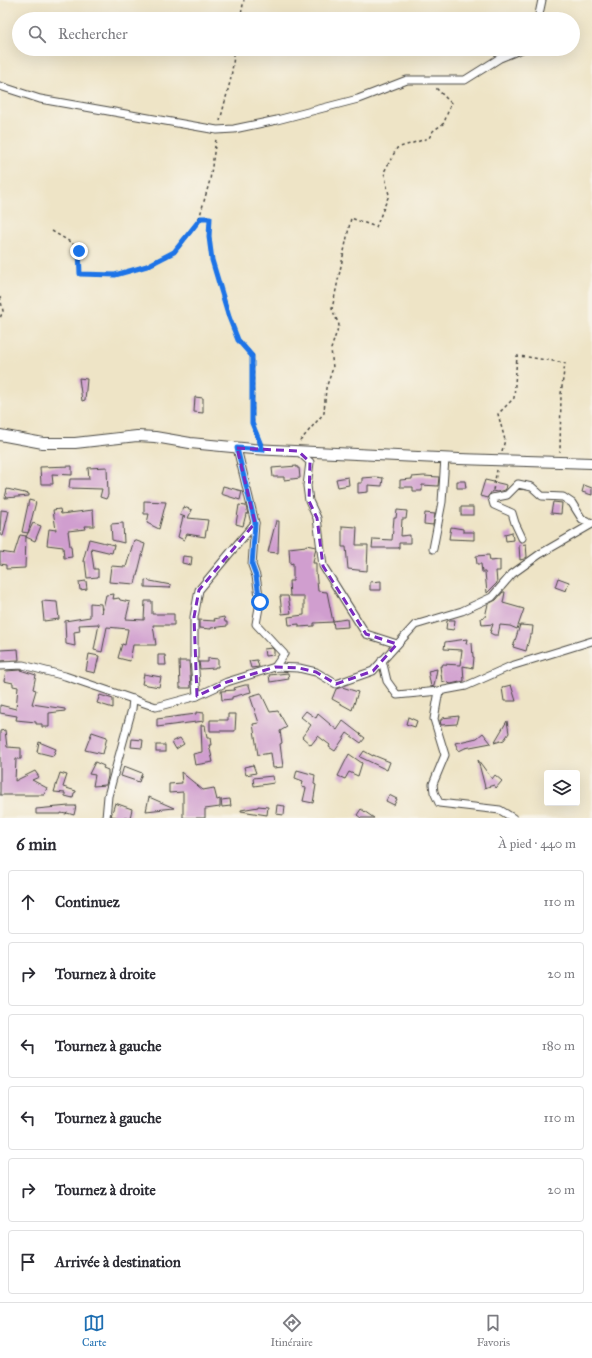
<!DOCTYPE html>
<html lang="fr">
<head>
<meta charset="utf-8">
<style>
	:root { --surface:#fff; --page:#f2f2f3; --text:#2b2b33; --muted:#7c7c81; --line:#e1e1e2; --accent:#1f6fb2 }
	body { margin:0; font-family:"IM FELL Great Primer",serif; background:var(--page); color:var(--text) }
	.controls { position:absolute; right:12px; bottom:12px; display:grid; overflow:hidden; border-radius:4px; box-shadow:0 4px 16px #0002 }
	.controls button { width:36px; height:36px; display:grid; place-items:center; padding:0; border:0; border-bottom:1px solid var(--line); background:var(--surface); color:var(--text); font:20px sans-serif }
	.stop { position:absolute; width:12px; height:12px; margin:-9px; border:3px solid #1a73e8; border-radius:50%; background:#fff }
	.stop.end { background:#1a73e8; border-color:#fff; box-shadow:0 1px 4px #0008 }
	.list { margin:0; padding:0; list-style:none }
	h2 { display:flex; justify-content:space-between; align-items:center; height:52px; margin:0; padding:0 16px; font-size:17px }
	h2 small { font-size:13px; font-weight:400; color:var(--muted) }
	.list li { display:grid; grid-template-columns:26px 1fr auto; gap:12px; align-items:center; box-sizing:border-box; height:64px; margin:0 8px 8px; padding:0 8px; border:1px solid var(--line); border-radius:4px }
	.list b { display:block; font-size:15px; white-space:nowrap }
	.list em { font-size:13px; font-style:normal; color:var(--muted) }
	.icon { flex:none; width:22px; height:22px; fill:none; stroke:currentColor; stroke-width:2; stroke-linecap:round; stroke-linejoin:round }
	.map { position:relative; flex:none; width:592px; height:818px; overflow:hidden }
	.search { position:absolute; background:var(--surface); box-shadow:0 4px 16px #0002; left:12px; right:12px; top:12px; height:44px; display:flex; align-items:center; gap:10px; box-sizing:border-box; padding:0 14px; border-radius:22px; color:var(--muted); font-size:15px }
	.sheet { height:484px; background:var(--surface) }
	nav { display:flex; justify-content:space-around; align-items:center; box-sizing:border-box; height:56px; border-top:1px solid var(--line); background:var(--surface); font-size:11px; color:var(--muted) }
	nav a { display:grid; justify-items:center; gap:2px }
	nav .on { color:var(--accent) }
	.map>svg:first-child { display:block }
	.building { fill:#d09ecf }
	.lines { fill:none; stroke-linecap:round; stroke-linejoin:round }
	.minor-casing { stroke:#484742; stroke-width:9 }
	.secondary-casing { stroke:#484742; stroke-width:12 }
	.path { stroke:#484742; stroke-width:1.5; stroke-dasharray:3 3; stroke-linecap:butt }
	.minor { stroke:#fff; stroke-width:7 }
	.secondary { stroke:#fff; stroke-width:10 }
	.route { stroke:#1a73e8; stroke-width:5 }
	.marked { fill:none; stroke:#7b2cbf; stroke-width:3; stroke-dasharray:8 5; stroke-linejoin:round }
</style>
</head>
<body>
<div class="map">
<svg width="592" height="818" viewBox="0 0 592 818">
	<rect width="100%" height="100%" fill="#f7f3e8"/>
	<filter id="ink" filterUnits="userSpaceOnUse"><feTurbulence type="fractalNoise" baseFrequency=".025" numOctaves="2"/><feDisplacementMap in="SourceGraphic" scale="8" xChannelSelector="R" yChannelSelector="G"/><feConvolveMatrix kernelMatrix="1 2 1 2 8 2 1 2 1" color-interpolation-filters="sRGB"/></filter>
	<filter id="wash" filterUnits="userSpaceOnUse"><feTurbulence type="fractalNoise" baseFrequency=".012" numOctaves="4" result="noise"/><feDisplacementMap in="SourceGraphic" scale="16" xChannelSelector="R" yChannelSelector="G"/><feGaussianBlur stdDeviation="0.9" result="paint"/><feColorMatrix in="noise" values="0 0 0 0 0 0 0 0 0 0 0 0 0 0 0 0 0 1.4 0 .05"/><feComposite in="paint" operator="in"/></filter>
	<g filter="url(#wash)">
		<rect width="100%" height="100%" fill="#eee4c6"/>
		<g id="blocks">
			<g class="building">
				<path d="M79 378 87 379 85 400 82 401Z"/>
				<path d="M195 397 203 398V413L194 412Z"/>
				<path d="M72 466V475L52 474 53 484H41L40 467Z"/>
				<path d="M297 466V468H299L300 478 284 480V477H273L272 468Z"/>
				<path d="M107 467 108 495 106 499 100 497 102 489 69 488 70 479H89L88 468Z"/>
				<path d="M424 476 439 477 438 486 422 485V491H413V487H400V480L412 479V477Z"/>
				<path d="M348 477 349 485 338 487 336 479Z"/>
				<path d="M376 477 383 478 382 486 368 485V492L358 493V483H362V478Z"/>
				<path d="M485 480 507 485 506 489 505 490 497 492 492 491 487 498 480 496Z"/>
				<path d="M457 481H465L466 488H457Z"/>
				<path d="M584 485 592 488V495L582 492Z"/>
				<path d="M223 486 242 491 240 500 221 494Z"/>
				<path d="M7 489 29 494V496L5 498Z"/>
				<path d="M29 500 36 502 28 533 22 532Z"/>
				<path d="M144 501 166 502 159 529 147 523 149 514H144Z"/>
				<path d="M553 502 562 503 561 514 551 513Z"/>
				<path d="M239 505 246 506 248 514H246L243 526 236 524Z"/>
				<path d="M184 507 192 510 188 518 208 520 205 537 187 534 184 540 178 537 183 517H185L180 515Z"/>
				<rect x="461" y="507" width="12" height="8"/>
				<path d="M60 509 61 514 93 510 94 526H85L86 529 68 531 70 546H71L72 557 64 558 63 547 47 545 49 529 56 530 53 510Z"/>
				<path d="M1 510 9 511 3 536 0 535Z"/>
				<path d="M397 510 407 511 406 519H402L401 536 410 535V543H399V548H372L373 539 392 540 394 518H396Z"/>
				<path d="M425 513 435 514 433 525 424 524Z"/>
				<path d="M276 521H279L278 553 268 552Z"/>
				<path d="M33 523 41 526 35 541 26 537Z"/>
				<path d="M123 523 124 543 112 540 111 524Z"/>
				<path d="M342 526 357 527 356 545H368L367 571 348 569 346 547H342Z"/>
				<path d="M451 527 463 529V532H474V540L449 539Z"/>
				<path d="M512 532 513 540 506 541 505 534Z"/>
				<path d="M20 535 26 536 25 568 6 569V565L0 564V552L14 554Z"/>
				<path d="M89 539 114 545 112 553 91 548 94 569H98V577L87 578 85 561H83Z"/>
				<path d="M134 540 145 544 135 584 109 582 111 566 126 567Z"/>
				<path d="M526 544 527 557 524 559 520 560 519 545Z"/>
				<path d="M306 545 316 547 313 563H316V572L318 591 327 592 333 622 314 623V626L299 627V624L289 625 288 617 304 615V596H290L289 581H293V563L290 564 289 548 306 546Z"/>
				<path d="M489 555 490 561 500 560V571H496L497 583 487 593 485 572H482L481 564H477L476 556Z"/>
				<path d="M183 556 192 557 191 565 182 563Z"/>
				<path d="M558 578 569 582 566 591 555 587Z"/>
				<path d="M145 580 171 585 170 588 145 587Z"/>
				<path d="M86 581 87 589 80 590 79 582Z"/>
				<path d="M381 581V590H370V582Z"/>
				<path d="M503 592H505L503 603 524 609 517 629 510 626 500 625 498 635H494L490 633 493 624 482 625 481 618 485 617 488 604 496 600Z"/>
				<path d="M114 594 113 599 119 598 120 600 130 602 126 619 144 620 145 601H152V614H174V625H153L156 645H133L130 661 118 658 122 644 125 645 128 629 107 627 102 652 94 650 99 624 79 625 80 631 74 632 75 646 66 644 65 621 90 617V603L101 604 102 613 106 595Z"/>
				<path d="M280 596H288L291 613 282 614Z"/>
				<path d="M42 601 57 602 59 619 44 621Z"/>
				<path d="M224 617 225 622H227V626L211 628V629L199 628V620L215 621 214 619Z"/>
				<path d="M347 619 348 627 334 628 333 621Z"/>
				<path d="M450 620H455L454 630 446 629 447 621Z"/>
				<path d="M520 625 533 626 532 635H530L526 651 513 647Z"/>
				<path d="M467 639 466 644 472 643 473 657H474L473 668 463 666 464 681 451 684 442 681 440 666H442L443 664 460 665 462 650 444 649 445 642Z"/>
				<path d="M272 648 274 650V655L265 656 264 649Z"/>
				<path d="M18 649 19 660 0 661V650Z"/>
				<path d="M89 654 99 656 95 673 86 671Z"/>
				<path d="M158 655H165L166 665H158Z"/>
				<path d="M208 658 218 659V667H215V668L200 669 199 662H208Z"/>
				<path d="M257 660 259 667 251 668 249 661Z"/>
				<path d="M179 661H189L191 688H180Z"/>
				<path d="M437 669 434 686 431 687 428 671Z"/>
				<path d="M20 670 36 675 33 689 36 690 32 704 65 709V711L49 713V727H42V724H36V722L16 720 17 716 0 713V705L16 709 18 687 13 686V683L4 681 6 671Z"/>
				<path d="M288 673 289 679 270 682 269 675Z"/>
				<path d="M144 674 161 677 159 687 142 684Z"/>
				<path d="M245 685H249L251 692 232 697V699L222 700 221 691 235 690 234 688Z"/>
				<path d="M511 685 516 701H504L502 688H503V687Z"/>
				<path d="M342 687 358 692 352 710 332 699 336 689Z"/>
				<path d="M261 693 270 712 278 711 287 727 280 731 282 743 280 744 283 767 273 768 271 753 258 755 253 724 259 723 250 696Z"/>
				<path d="M100 695 113 699V708L97 703Z"/>
				<path d="M306 711 316 718 318 714 337 730 343 721 365 738 361 743 347 733 335 751 329 747 330 745 318 736 311 745 302 737 311 725 301 717Z"/>
				<path d="M196 712 204 713V721L157 727V719L196 714Z"/>
				<path d="M228 714H236L235 731H210V720H228Z"/>
				<path d="M459 716 457 724 441 725 440 720H442V718Z"/>
				<path d="M408 717 417 721 415 727 406 724Z"/>
				<path d="M507 721 509 733 504 740 494 743Z"/>
				<path d="M201 725H205L207 738H210L211 745H209L213 762 195 765 193 754 202 752Z"/>
				<path d="M5 730 7 747 21 748V759H16L15 781 35 771 39 777 32 780 47 788 44 795H0V731Z"/>
				<path d="M92 732 107 737 103 754 85 750Z"/>
				<path d="M483 733 491 743 465 748 459 751 455 743 477 738Z"/>
				<path d="M180 738 184 744 176 749 172 742Z"/>
				<path d="M132 739 143 740 142 748 131 747Z"/>
				<path d="M39 742 56 749 53 756 37 752Z"/>
				<rect x="156" y="745" width="9" height="7"/>
				<path d="M364 751 373 756V755L390 762 387 770 360 757Z"/>
				<path d="M349 754 362 763 358 776 349 772 345 779 338 776Z"/>
				<path d="M478 760 492 779 495 775 502 781 496 788 494 785 484 788 485 787Z"/>
				<path d="M95 762 104 766 103 768 108 770V776L106 785 93 786 95 775 89 774Z"/>
				<path d="M253 765 256 773 246 775 244 767Z"/>
				<path d="M124 766 142 773 139 782 121 776Z"/>
				<path d="M297 770 315 775 314 784 316 785 313 803 303 801 306 788 302 787 303 781 295 778Z"/>
				<path d="M181 772 203 790 214 788 217 800 220 799V807L205 809V818H183V792L169 793V784L182 783Z"/>
				<path d="M60 773 67 775 63 787 76 791V792L74 793 73 798 65 796V793L54 792Z"/>
				<path d="M273 776 274 783 254 786 253 778Z"/>
				<path d="M389 795 397 799 394 805 386 801Z"/>
				<path d="M149 797 174 808 146 811Z"/>
				<path d="M230 799 231 806 222 807 221 800Z"/>
				<path d="M115 803 132 809 130 818H120L111 816Z"/>
				<path d="M277 805 285 806 284 815 276 814Z"/>
				<path d="M69 806H76L74 815 67 813 66 814 61 813V814H36V809Z"/>
				<path d="M258 806 268 807 267 815 241 811V810L258 807Z"/>
				<path d="M361 809 374 818H361L357 815Z"/>
			</g>
		</g>
	</g>
	<g filter="url(#ink)">
		<use href="#blocks" fill-opacity="0" stroke="#484742" stroke-width="1"/>
		<g class="lines">
			<defs>
				<g id="minor">
					<path d="M538 19 542 0"/>
					<path d="M0 86 40 99 217 130 234 129 277 120 358 99 407 80H465L500 58 522 49"/>
					<path d="M237 448 255 523 252 565 256 576 260 602 256 624 284 654 275 667"/>
					<path d="M298 451 310 462 307 486 309 501 317 518 323 566 366 634 397 644"/>
					<path d="M522 538 515 523 512 513 494 505 492 498 507 495 518 484 532 487 542 496 563 497 572 503 582 519 592 523"/>
					<path d="M433 549 442 502 445 458"/>
					<path d="M382 660 387 681 397 695 439 691 466 686 511 666 592 641"/>
					<path d="M0 666 23 665 65 676 156 707 197 696 227 682 275 667 299 668 316 672 336 684 373 671 415 625 462 611 492 597 512 574 540 554 592 524"/>
					<path d="M439 691 434 719 445 755 433 784 434 792 439 803 500 810 513 818"/>
					<path d="M197 696 194 659V617L199 590 255 523"/>
					<path d="M106 818 108 796 132 709 133 699"/>
				</g>
				<path id="secondary" d="M0 435 43 443H75L137 436 155 437 190 443 253 449 459 459 592 463"/>
			</defs>
			<use href="#minor" class="minor-casing"/>
			<use href="#secondary" class="secondary-casing"/>
			<g class="path">
				<path d="M240 19 244 0"/>
				<path d="M220 121 231 78 235 49"/>
				<path d="M199 219 210 180 216 139"/>
				<path d="M52 231 72 243 79 251 80 274 115 275 147 266 175 252 201 218H210L209 237 212 260 229 317 238 339 253 356V423L259 439"/>
				<path d="M0 297 3 311 0 318"/>
				<path d="M300 441 324 413 326 388 333 368 331 349 339 325 332 309 351 218 376 227 389 195 384 172 397 148 429 138 433 131 444 123 451 103 436 88"/>
				<path d="M502 451 505 440 498 414 514 398 517 356 528 357 565 363 561 394 560 452"/>
				<path d="M493 490 497 470"/>
			</g>
			<use href="#minor" class="minor"/>
			<use href="#secondary" class="secondary"/>
		</g>
	</g>
	<g class="lines" filter="url(#ink)">
		<path class="route" d="M79 251 80 274 115 275 147 266 174 252 201 218H210L209 237 212 260 229 317 238 340 252 356V423L263 450 237 448 255 523 252 565 256 576 260 602"/>
	</g>
	<path class="marked" d="M237 448 298 451 310 462 309 501 317 518 323 566 366 634 397 644 373 671 336 684 316 672 299 668 275 667 227 682 197 696 194 617 199 590 255 523Z"/>
</svg>
<div class="controls">
<button><svg class="icon" aria-label="layers" viewBox="0 0 24 24"><path d="M12 4l9 5-9 5-9-5zM3 14l9 5 9-5"/></svg></button>
</div>
<div class="stop" style="left:260px;top:602px"></div>
<div class="stop end" style="left:79px;top:251px"></div>
<div class="search"><svg class="icon" aria-label="search" viewBox="0 0 24 24"><circle cx="10" cy="10" r="6"/><path d="M15 15l6 6"/></svg>Rechercher</div>
</div>
<section class="sheet">
<h2>6 min<small>À pied · 440 m</small></h2>
<ul class="list">
<li><svg class="icon" aria-label="ahead" viewBox="0 0 24 24"><path d="M12 20V5M6 11l6-6 6 6"/></svg><div><b>Continuez</b></div><em>110 m</em></li>
<li><svg class="icon" aria-label="right" viewBox="0 0 24 24"><path d="M7 20v-9h11M14 6l5 5-5 5"/></svg><div><b>Tournez à droite</b></div><em>20 m</em></li>
<li><svg class="icon" aria-label="left" viewBox="0 0 24 24"><path d="M17 20v-9H6M10 6l-5 5 5 5"/></svg><div><b>Tournez à gauche</b></div><em>180 m</em></li>
<li><svg class="icon" aria-label="left" viewBox="0 0 24 24"><path d="M17 20v-9H6M10 6l-5 5 5 5"/></svg><div><b>Tournez à gauche</b></div><em>110 m</em></li>
<li><svg class="icon" aria-label="right" viewBox="0 0 24 24"><path d="M7 20v-9h11M14 6l5 5-5 5"/></svg><div><b>Tournez à droite</b></div><em>20 m</em></li>
<li><svg class="icon" aria-label="arrive" viewBox="0 0 24 24"><path d="M6 21V4h12l-3 4 3 4H6"/></svg><div><b>Arrivée à destination</b></div></li>
</ul>
</section>
<nav>
<a class="on"><svg class="icon" aria-label="map" viewBox="0 0 24 24"><path d="M3 6l6-2 6 2 6-2v14l-6 2-6-2-6 2zM9 4v14M15 6v14"/></svg>Carte</a>
<a><svg class="icon" aria-label="directions" viewBox="0 0 24 24"><path d="M12 3l9 9-9 9-9-9zM9 14v-3h6M13 9l2 2-2 2"/></svg>Itinéraire</a>
<a><svg class="icon" aria-label="saved" viewBox="0 0 24 24"><path d="M7 4h10v16l-5-4-5 4z"/></svg>Favoris</a>
</nav>
</body>
</html>
